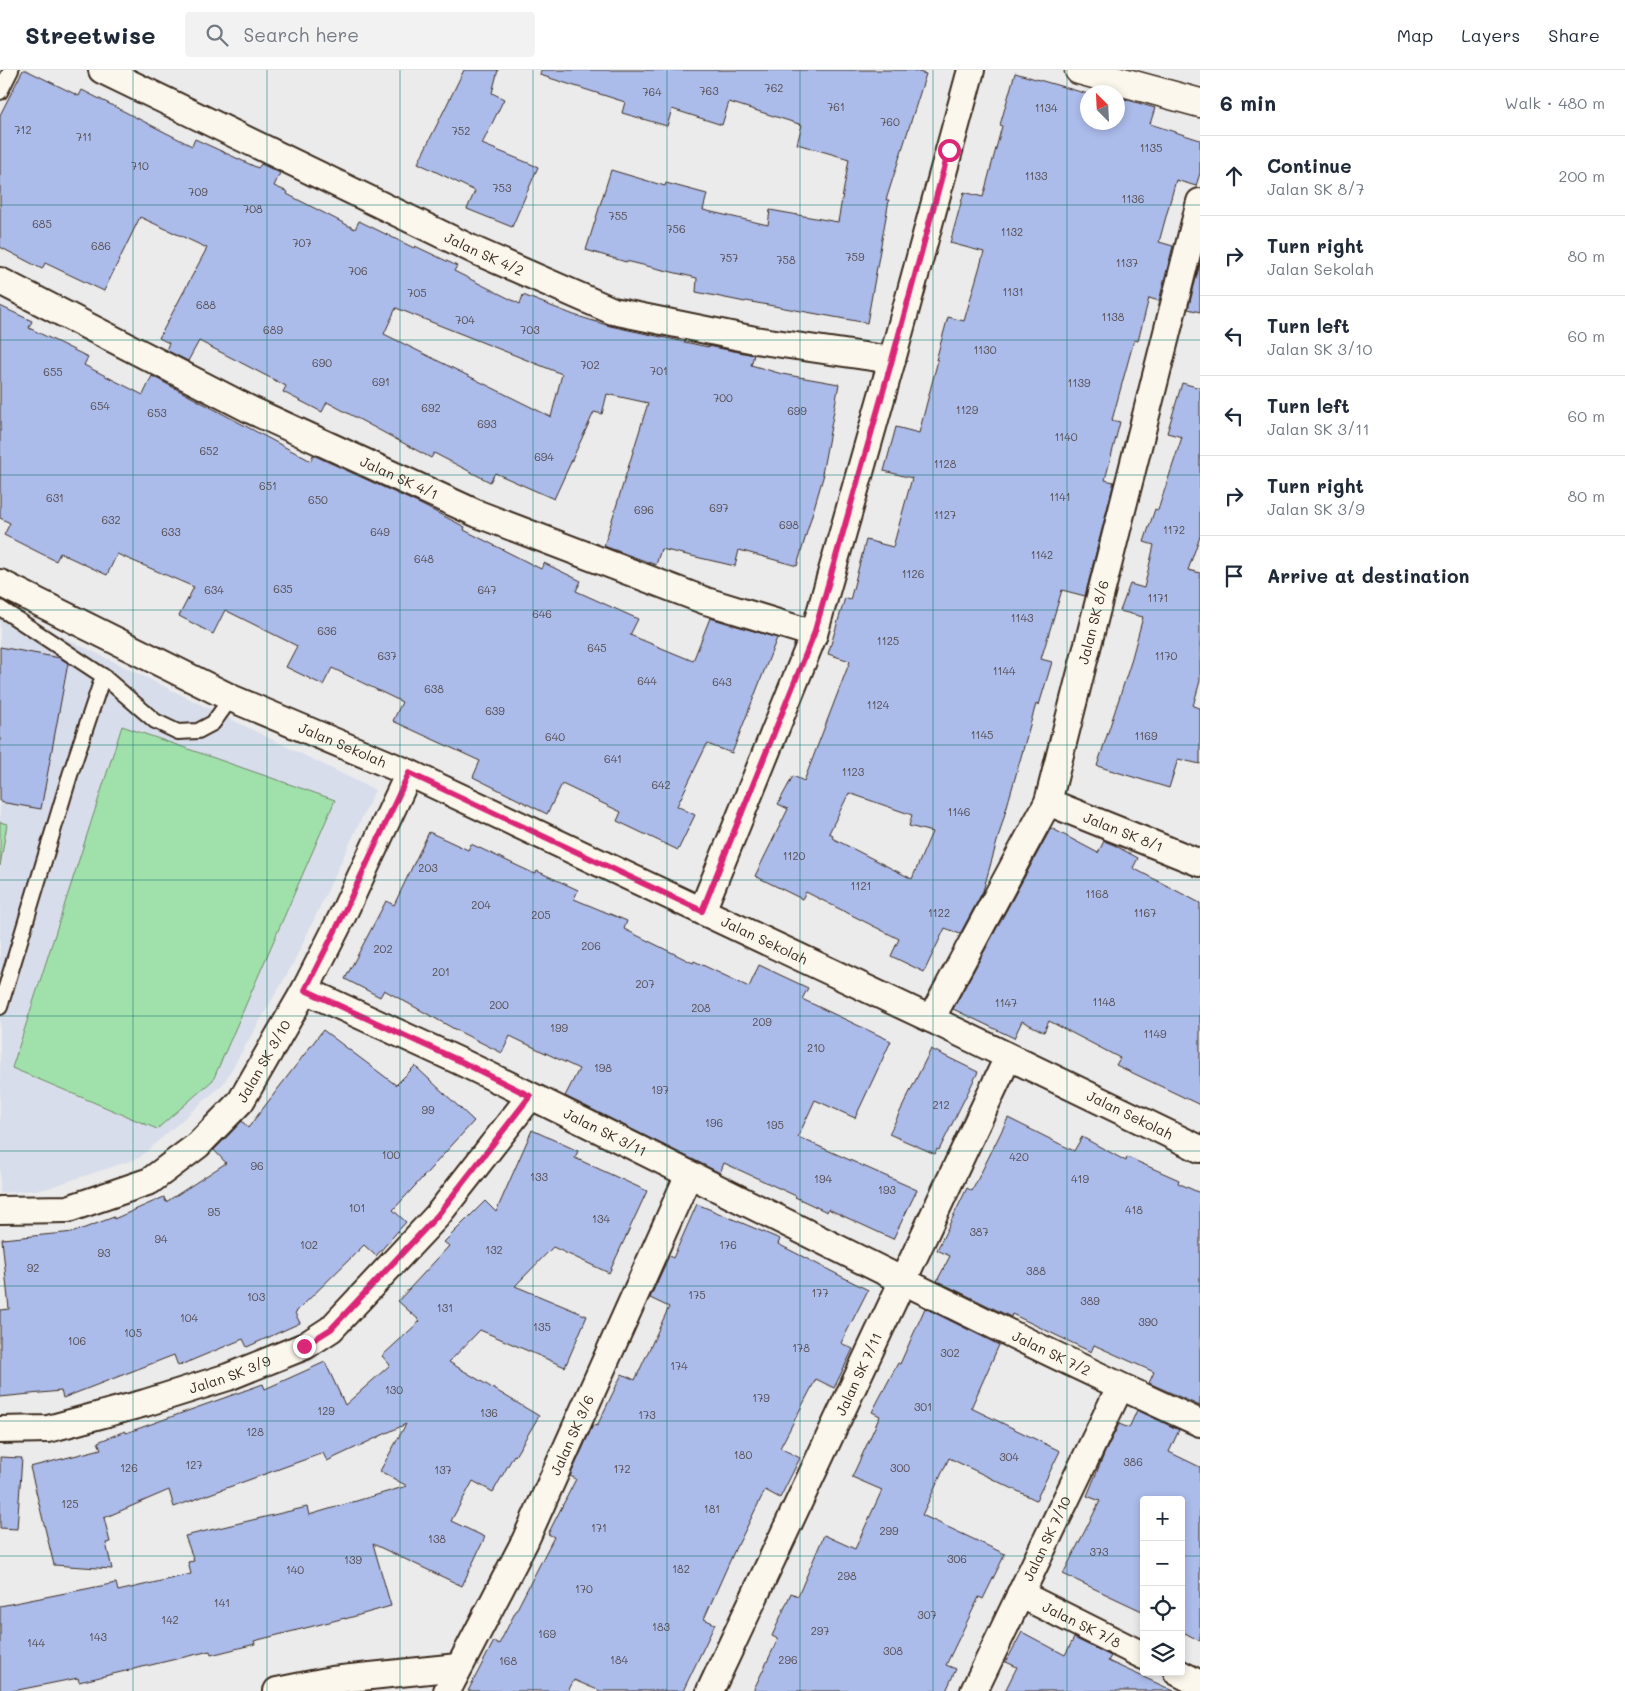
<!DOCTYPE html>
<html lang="en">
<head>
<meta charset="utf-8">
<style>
	:root { --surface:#fff; --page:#f2f2f3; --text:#1f2937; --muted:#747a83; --line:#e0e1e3 }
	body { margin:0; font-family:Mali,sans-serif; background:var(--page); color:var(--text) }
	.controls { position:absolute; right:15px; bottom:15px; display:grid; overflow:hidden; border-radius:5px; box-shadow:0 2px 8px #0003 }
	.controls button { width:45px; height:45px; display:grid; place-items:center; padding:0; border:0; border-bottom:1px solid var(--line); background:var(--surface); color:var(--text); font:25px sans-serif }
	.compass { position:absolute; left:1080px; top:15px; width:45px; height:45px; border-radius:50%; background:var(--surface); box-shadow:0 2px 8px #0003; rotate:336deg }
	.stop { position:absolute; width:15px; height:15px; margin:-11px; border:4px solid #db2777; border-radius:50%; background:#fff }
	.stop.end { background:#db2777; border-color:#fff; box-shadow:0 1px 5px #0008 }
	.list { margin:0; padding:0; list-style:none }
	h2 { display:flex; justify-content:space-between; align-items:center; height:65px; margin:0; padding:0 20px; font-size:21px }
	h2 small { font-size:16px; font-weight:400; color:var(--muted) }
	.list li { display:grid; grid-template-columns:32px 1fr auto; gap:15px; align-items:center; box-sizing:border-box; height:80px; padding:0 20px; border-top:1px solid var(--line) }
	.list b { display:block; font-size:19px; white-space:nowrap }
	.list p { margin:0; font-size:16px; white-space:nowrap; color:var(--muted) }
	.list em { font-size:16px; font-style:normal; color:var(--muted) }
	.icon { flex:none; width:28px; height:28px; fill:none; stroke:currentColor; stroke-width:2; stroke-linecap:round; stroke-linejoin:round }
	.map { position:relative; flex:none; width:1200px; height:1621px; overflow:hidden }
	header { display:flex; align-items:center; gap:30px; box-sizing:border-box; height:70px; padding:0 25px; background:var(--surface); border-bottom:1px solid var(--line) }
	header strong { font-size:24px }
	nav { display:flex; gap:28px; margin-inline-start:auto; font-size:18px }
	.search { width:350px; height:45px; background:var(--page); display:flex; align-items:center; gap:12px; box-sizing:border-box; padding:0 18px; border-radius:5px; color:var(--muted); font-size:19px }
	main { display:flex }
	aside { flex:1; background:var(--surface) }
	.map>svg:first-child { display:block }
	.built { fill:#d8ddeb }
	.green { fill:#a0e1ab; stroke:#6e8664 }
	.building { fill:#abbbea; stroke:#3b2a1e; fill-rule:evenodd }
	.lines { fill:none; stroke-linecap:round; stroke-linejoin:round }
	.service-casing { stroke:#3b2a1e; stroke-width:18 }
	.minor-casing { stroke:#3b2a1e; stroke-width:30 }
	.tertiary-casing { stroke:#3b2a1e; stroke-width:31 }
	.service { stroke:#fbf7ec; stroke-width:14 }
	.minor { stroke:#fbf7ec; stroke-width:26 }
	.tertiary { stroke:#fbf7ec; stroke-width:28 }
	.route { stroke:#db2777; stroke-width:6 }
	.grid { fill:none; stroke:#0f766e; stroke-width:1; stroke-opacity:0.55 }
	.labels { text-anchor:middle; stroke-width:4.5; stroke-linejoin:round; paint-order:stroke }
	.number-label { font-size:11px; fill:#574e51 }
	.street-label { font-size:14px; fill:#3b2a1e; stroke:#fbf7ec }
</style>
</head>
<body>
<header>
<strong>Streetwise</strong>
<div class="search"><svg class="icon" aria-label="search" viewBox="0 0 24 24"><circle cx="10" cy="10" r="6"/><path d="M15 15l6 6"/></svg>Search here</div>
<nav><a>Map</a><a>Layers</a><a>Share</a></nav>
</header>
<main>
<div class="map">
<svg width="1200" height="1621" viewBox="0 0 1200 1621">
	<rect width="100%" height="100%" fill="#ebebec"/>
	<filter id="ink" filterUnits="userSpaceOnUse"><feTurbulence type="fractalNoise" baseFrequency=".02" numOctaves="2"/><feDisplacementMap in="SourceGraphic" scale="10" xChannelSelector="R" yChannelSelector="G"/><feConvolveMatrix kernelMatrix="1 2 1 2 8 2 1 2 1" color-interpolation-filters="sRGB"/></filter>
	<g filter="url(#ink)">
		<path class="built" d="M0 536 375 720 293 894 223 1014 139 1088 45 1119 2 1123 0 1122Z"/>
		<g class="green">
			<path d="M122 656 335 730 213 1010 157 1059 12 998Z"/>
			<path d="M0 752 7 754 0 796Z"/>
		</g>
		<g class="building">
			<path d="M23 0H26L79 26 82 20 192 76 195 69 258 98 261 94 280 103 274 116 288 122 287 124 355 159 359 151 414 178 415 176 457 196 454 201 520 234 523 225 574 245 610 256 708 277V276L754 285 751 295 782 304 839 314 822 404H824L797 496 739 480 735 496 661 479 656 495 604 476 648 333 607 324 602 344 594 342 554 429 495 403 490 412 434 383 431 388 327 332 322 342 283 322 286 316 199 271 188 291 166 280 169 273 159 268 207 178 140 147 104 221 45 193 42 199 0 177V45ZM396 238 562 304 551 347 384 264Z"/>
			<path d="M464 0H498L492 23 504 29 482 74 538 97 512 157 467 139 475 121 418 93Z"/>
			<path d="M541 0H912L926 4 886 130H889L867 253 746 231 745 232 696 222 697 208 626 191V192L586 180 611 100 665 116 666 113 707 124 703 140 768 155 770 140 838 152 849 89 797 74 802 55 729 32 722 55 672 39 667 56 622 43 625 32 540 5Z"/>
			<path d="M1015 3 1088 24V52H1118V27L1155 38 1150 54 1200 70V103L1196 116 1176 110 1159 172 1173 176 1159 231 1149 228 1138 271 1134 270 1112 350 1120 352 1105 410 1114 412 1085 526 1062 520 1041 589 1052 592 1039 635 1036 634 983 821 960 864 945 858 924 902 891 886 899 869 806 822 802 829 755 806 788 739 778 734 793 706 804 711 850 591 828 584 845 528 850 530 866 470 893 477 912 408 884 401 896 357 919 363 938 290H936L948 247 964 251 984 182 950 173 964 122 983 127 1002 56 1000 55ZM849 723 912 745 909 756 932 762 912 809 832 768 833 765 829 763Z"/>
			<path d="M1200 193V242L1188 239Z"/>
			<path d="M0 236 32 251 29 258 88 287 84 295 143 325 152 306 311 391 313 385 422 435 465 457 464 460 541 499 544 493 581 511 576 521 638 549 630 565 693 591 710 548 777 568 732 683 707 674 677 736 695 745 678 780 617 751 621 742 562 714 547 744 473 707 480 691 393 651 402 632 332 598 323 615 286 597 297 576 225 540 213 564 179 546 194 517 117 484 107 505 60 483 56 491 4 465 10 453 0 448Z"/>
			<path d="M1182 313 1200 318V466L1188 500 1200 503V611L1193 636 1200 638V694L1178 689 1169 718 1097 696 1130 595 1143 547 1120 541 1130 514 1144 518 1154 475 1144 472 1155 439 1158 440 1182 367 1167 363Z"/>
			<path d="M0 577 60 588 68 593 41 739 0 732Z"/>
			<path d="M1051 758 1098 783 1104 771 1114 775 1138 788 1133 798 1200 833V1035L1116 995 1120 988 1049 951 1044 962 1022 951 1014 968 953 939Z"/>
			<path d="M429 762 468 780 471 774 535 804 537 801 578 820 574 829 627 851 624 859 693 893 694 891 749 917 759 895 808 918 802 929 891 971 855 1048 815 1030 798 1067 917 1120 893 1169 828 1139 827 1142 795 1127 796 1126 724 1093 720 1103 565 1026 579 999 510 966 502 983 458 961 384 920 380 927 345 909 386 831 394 835Z"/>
			<path d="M323 960 396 1015 415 996 474 1051 393 1140 406 1152 376 1186 364 1175 295 1243 300 1253 247 1277 243 1269 178 1296 174 1285 63 1328 61 1321 0 1327V1240L9 1239 2 1169 74 1162 114 1147V1149L164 1127 166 1132 226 1093 214 1080 242 1051 248 1058Z"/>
			<path d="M931 979 978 1002 939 1080 937 1079 935 1084 889 1064Z"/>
			<path d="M1008 1048 1074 1081 1082 1067 1126 1091 1127 1087 1179 1110 1178 1113 1200 1123V1336L1149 1313 1154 1302 1094 1275 1091 1282 1012 1244 1011 1247 937 1211 950 1186 937 1180 967 1118 972 1121Z"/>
			<path d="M532 1060 578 1081 575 1088 647 1121 609 1203 553 1177 515 1216 587 1246 565 1297 480 1260 449 1292 539 1346 515 1386 514 1385 493 1422 473 1411 451 1451 485 1467 462 1516 373 1474 391 1536 345 1549V1548L254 1571 255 1574 211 1585 210 1581 79 1612 78 1608 13 1621H0V1536L116 1513 118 1521 191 1504 188 1492 194 1491 185 1466 307 1437 309 1445 407 1416 380 1401 406 1354 327 1391 323 1383 174 1437 169 1420 104 1448 110 1472 106 1473 112 1499 54 1495 30 1397 101 1379 98 1372 125 1361 126 1363 263 1314 265 1319 325 1292 345 1335 390 1295 382 1286 420 1251 398 1231 449 1176 444 1172 485 1131 496 1142Z"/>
			<path d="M697 1134 780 1169 778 1174 868 1220 841 1273 853 1279 834 1318 816 1309 780 1378 800 1388 780 1428 765 1420 738 1475H737L704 1549 715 1554 683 1621H600L574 1610 568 1621H468L494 1571 499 1574 554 1467 548 1464 576 1409 570 1406 593 1355 597 1356 622 1304 635 1310 669 1237 650 1228 669 1186 673 1188Z"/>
			<path d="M925 1238 999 1275 971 1338 1060 1381 1036 1430 949 1388 922 1445 1005 1484 983 1529 979 1527 946 1595 956 1599 946 1621H753L778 1569 772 1566 791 1523 798 1526 824 1465 855 1479 882 1420 852 1407 880 1346 872 1342 898 1293 900 1294Z"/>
			<path d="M1137 1340 1179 1360 1169 1382 1200 1397V1571L1181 1561V1430H1144V1542L1063 1504 1100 1431 1087 1426 1105 1382 1119 1354 1129 1358Z"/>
			<path d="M0 1387 22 1388 17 1459 0 1458Z"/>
			<path d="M1022 1562 1065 1585 1074 1568 1111 1586 1108 1591 1174 1621H1005L1017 1597 1006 1592Z"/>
		</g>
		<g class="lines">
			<defs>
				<g id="service">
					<path d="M0 22 11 0"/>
					<path d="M0 538 103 606 155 651 178 662 198 661 213 653 231 628"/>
					<path d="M0 937 70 705 103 606"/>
				</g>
				<g id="minor">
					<path id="s1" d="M102 0 476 181 613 241 755 270 892 290"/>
					<path id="s2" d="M0 211 251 340 478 444 706 531 814 564"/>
					<path id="s3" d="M0 513 231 628 409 703 931 949 1200 1079"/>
					<path id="s4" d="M1048 732 1200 793"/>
					<path d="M702 841 814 564 892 290 971 0"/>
					<path id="s5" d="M305 920C356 944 408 967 459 991 707 1110 950 1239 1200 1353"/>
					<path id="s6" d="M931 949 1048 732 1200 132"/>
					<path id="s7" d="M0 1140 68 1139 150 1111 198 1075 241 1031 305 920 340 851 409 703"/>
					<path id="s8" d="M0 1360 48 1359 145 1333 228 1307 305 1276 331 1259 437 1146 530 1027"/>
					<path id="s9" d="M1020 1524 1144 1586"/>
					<path d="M1177 1602 1200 1614"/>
					<path d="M277 1621 332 1610 458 1597"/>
					<path id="s10" d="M447 1621 525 1471 689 1104"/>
					<path id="s11" d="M710 1621 1008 987"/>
					<path id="s12" d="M974 1621 1120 1317"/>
				</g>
				<path id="tertiary" d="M1079 0 1200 33"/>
			</defs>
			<use href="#service" class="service-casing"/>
			<use href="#minor" class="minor-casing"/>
			<use href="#tertiary" class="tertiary-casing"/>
			<use href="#service" class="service"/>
			<use href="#minor" class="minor"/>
			<use href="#tertiary" class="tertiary"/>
		</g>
	</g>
	<g class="lines" filter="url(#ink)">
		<path class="route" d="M304 1276 331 1259 437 1146 530 1026 460 991 305 920 340 851 409 703 702 841 814 564 892 290 949 80"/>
	</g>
	<path class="grid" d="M133 0V1621M267 0V1621M400 0V1621M533 0V1621M667 0V1621M800 0V1621M933 0V1621M1067 0V1621M0 135H1200M0 270H1200M0 405H1200M0 540H1200M0 675H1200M0 810H1200M0 946H1200M0 1081H1200M0 1216H1200M0 1351H1200M0 1486H1144M1181 1486H1200"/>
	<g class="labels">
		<g class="number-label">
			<text x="774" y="22">762</text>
			<text x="709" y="25">763</text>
			<text x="652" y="26">764</text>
			<text x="836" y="41">761</text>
			<text x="1046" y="42">1134</text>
			<text x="890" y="56">760</text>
			<text x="23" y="64">712</text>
			<text x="461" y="65">752</text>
			<text x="84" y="71">711</text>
			<text x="1151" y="82">1135</text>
			<text x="140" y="100">710</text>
			<text x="1036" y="110">1133</text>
			<text x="502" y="122">753</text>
			<text x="198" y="126">709</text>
			<text x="1133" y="133">1136</text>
			<text x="253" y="143">708</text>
			<text x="618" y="150">755</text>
			<text x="42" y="158">685</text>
			<text x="676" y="163">756</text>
			<text x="1012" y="166">1132</text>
			<text x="302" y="177">707</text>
			<text x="101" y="180">686</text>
			<text x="855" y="191">759</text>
			<text x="729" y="192">757</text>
			<text x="786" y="194">758</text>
			<text x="1127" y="197">1137</text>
			<text x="358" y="205">706</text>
			<text x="1013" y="226">1131</text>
			<text x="417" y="227">705</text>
			<text x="206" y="239">688</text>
			<text x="1113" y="251">1138</text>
			<text x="465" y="254">704</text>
			<text x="273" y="264">689</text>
			<text x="530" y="264">703</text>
			<text x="985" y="284">1130</text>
			<text x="322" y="297">690</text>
			<text x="590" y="299">702</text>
			<text x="659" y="305">701</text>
			<text x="53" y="306">655</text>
			<text x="381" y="316">691</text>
			<text x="1079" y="317">1139</text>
			<text x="723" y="332">700</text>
			<text x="100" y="340">654</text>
			<text x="431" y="342">692</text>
			<text x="967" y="344">1129</text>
			<text x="797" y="345">699</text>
			<text x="157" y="347">653</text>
			<text x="487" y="358">693</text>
			<text x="1066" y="371">1140</text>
			<text x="209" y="385">652</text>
			<text x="544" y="391">694</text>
			<text x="945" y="398">1128</text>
			<text x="268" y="420">651</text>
			<text x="1060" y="431">1141</text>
			<text x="55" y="432">631</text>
			<text x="318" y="434">650</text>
			<text x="719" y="442">697</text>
			<text x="644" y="444">696</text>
			<text x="945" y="449">1127</text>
			<text x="111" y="454">632</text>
			<text x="789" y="459">698</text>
			<text x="1174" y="464">1172</text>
			<text x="171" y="466">633</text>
			<text x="380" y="466">649</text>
			<text x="1042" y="489">1142</text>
			<text x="424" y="493">648</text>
			<text x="913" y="508">1126</text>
			<text x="283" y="523">635</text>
			<text x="214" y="524">634</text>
			<text x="487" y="524">647</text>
			<text x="1158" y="532">1171</text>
			<text x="542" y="548">646</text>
			<text x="1022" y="552">1143</text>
			<text x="327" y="565">636</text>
			<text x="888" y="575">1125</text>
			<text x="597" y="582">645</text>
			<text x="387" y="590">637</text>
			<text x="1166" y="590">1170</text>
			<text x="1004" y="605">1144</text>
			<text x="647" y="615">644</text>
			<text x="722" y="616">643</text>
			<text x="434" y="623">638</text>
			<text x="878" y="639">1124</text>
			<text x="495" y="645">639</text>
			<text x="982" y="669">1145</text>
			<text x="1146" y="670">1169</text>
			<text x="555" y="671">640</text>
			<text x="613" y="693">641</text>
			<text x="853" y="706">1123</text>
			<text x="661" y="719">642</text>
			<text x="959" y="746">1146</text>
			<text x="794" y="790">1120</text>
			<text x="428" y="802">203</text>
			<text x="861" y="820">1121</text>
			<text x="1097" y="828">1168</text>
			<text x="481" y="839">204</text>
			<text x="939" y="847">1122</text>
			<text x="1145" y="847">1167</text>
			<text x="541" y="849">205</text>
			<text x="591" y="880">206</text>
			<text x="383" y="883">202</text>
			<text x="441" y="906">201</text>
			<text x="645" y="918">207</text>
			<text x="1104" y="936">1148</text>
			<text x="1006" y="937">1147</text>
			<text x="499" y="939">200</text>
			<text x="701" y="942">208</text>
			<text x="762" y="956">209</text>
			<text x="559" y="962">199</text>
			<text x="1155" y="968">1149</text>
			<text x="816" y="982">210</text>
			<text x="603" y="1002">198</text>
			<text x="660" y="1024">197</text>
			<text x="941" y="1039">212</text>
			<text x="428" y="1044">99</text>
			<text x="714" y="1057">196</text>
			<text x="775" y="1059">195</text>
			<text x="391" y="1089">100</text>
			<text x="1019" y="1091">420</text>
			<text x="257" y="1100">96</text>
			<text x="539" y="1111">133</text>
			<text x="823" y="1113">194</text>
			<text x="1080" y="1113">419</text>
			<text x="887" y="1124">193</text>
			<text x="357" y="1142">101</text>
			<text x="1134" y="1144">418</text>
			<text x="214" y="1146">95</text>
			<text x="601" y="1153">134</text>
			<text x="979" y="1166">387</text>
			<text x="161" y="1173">94</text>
			<text x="309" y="1179">102</text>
			<text x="728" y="1179">176</text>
			<text x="494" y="1184">132</text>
			<text x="104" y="1187">93</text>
			<text x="33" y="1202">92</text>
			<text x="1036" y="1205">388</text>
			<text x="820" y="1227">177</text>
			<text x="697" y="1229">175</text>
			<text x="256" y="1231">103</text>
			<text x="1090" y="1235">389</text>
			<text x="445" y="1242">131</text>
			<text x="189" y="1252">104</text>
			<text x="1148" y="1256">390</text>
			<text x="542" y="1261">135</text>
			<text x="133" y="1267">105</text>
			<text x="77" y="1275">106</text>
			<text x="801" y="1282">178</text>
			<text x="950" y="1287">302</text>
			<text x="679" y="1300">174</text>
			<text x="394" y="1324">130</text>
			<text x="761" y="1332">179</text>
			<text x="923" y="1341">301</text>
			<text x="326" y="1345">129</text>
			<text x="489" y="1347">136</text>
			<text x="647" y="1349">173</text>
			<text x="255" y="1366">128</text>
			<text x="743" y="1389">180</text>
			<text x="1009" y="1391">304</text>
			<text x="1133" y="1396">386</text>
			<text x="194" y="1399">127</text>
			<text x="129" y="1402">126</text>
			<text x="900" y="1402">300</text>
			<text x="622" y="1403">172</text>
			<text x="443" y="1404">137</text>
			<text x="70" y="1438">125</text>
			<text x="712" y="1443">181</text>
			<text x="599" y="1462">171</text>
			<text x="889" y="1465">299</text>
			<text x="437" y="1473">138</text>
			<text x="1099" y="1486">373</text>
			<text x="957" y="1493">306</text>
			<text x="353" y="1494">139</text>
			<text x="681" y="1503">182</text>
			<text x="295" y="1504">140</text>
			<text x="847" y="1510">298</text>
			<text x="584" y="1523">170</text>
			<text x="222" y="1537">141</text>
			<text x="927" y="1549">307</text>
			<text x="170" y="1554">142</text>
			<text x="661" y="1561">183</text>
			<text x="820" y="1565">297</text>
			<text x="547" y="1568">169</text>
			<text x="98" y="1571">143</text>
			<text x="36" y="1577">144</text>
			<text x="893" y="1585">308</text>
			<text x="619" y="1594">184</text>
			<text x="788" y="1594">296</text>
			<text x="508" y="1595">168</text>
		</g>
		<g class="street-label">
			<text dy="5" stroke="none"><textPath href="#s1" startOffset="424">Jalan SK 4/2</textPath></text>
			<text dy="5" stroke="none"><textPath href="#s2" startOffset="445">Jalan SK 4/1</textPath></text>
			<text dy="5" stroke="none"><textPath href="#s6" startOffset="432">Jalan SK 8/6</textPath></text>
			<text dy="5" stroke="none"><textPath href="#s3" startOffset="379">Jalan Sekolah</textPath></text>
			<text dy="5" stroke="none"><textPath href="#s4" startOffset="81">Jalan SK 8/1</textPath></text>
			<text dy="5" stroke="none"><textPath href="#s3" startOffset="844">Jalan Sekolah</textPath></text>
			<text dy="5" stroke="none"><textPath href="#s7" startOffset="322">Jalan SK 3/10</textPath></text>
			<text dy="5" stroke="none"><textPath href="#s3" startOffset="1249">Jalan Sekolah</textPath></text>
			<text dy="5" stroke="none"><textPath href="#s5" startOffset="332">Jalan SK 3/11</textPath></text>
			<text dy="5" stroke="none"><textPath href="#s5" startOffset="830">Jalan SK 7/2</textPath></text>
			<text dy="5" stroke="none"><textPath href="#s8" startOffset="238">Jalan SK 3/9</textPath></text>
			<text dy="5" stroke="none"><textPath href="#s11" startOffset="350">Jalan SK 7/11</textPath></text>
			<text dy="5" stroke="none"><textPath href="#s10" startOffset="285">Jalan SK 3/6</textPath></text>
			<text dy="5" stroke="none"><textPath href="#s12" startOffset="169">Jalan SK 7/10</textPath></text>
			<text dy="5" stroke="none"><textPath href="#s9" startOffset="69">Jalan SK 7/8</textPath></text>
		</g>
	</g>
</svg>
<div class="controls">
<button>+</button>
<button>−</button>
<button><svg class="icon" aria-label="locate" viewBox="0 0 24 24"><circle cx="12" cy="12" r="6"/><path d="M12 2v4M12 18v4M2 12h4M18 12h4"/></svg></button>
<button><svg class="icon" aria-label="layers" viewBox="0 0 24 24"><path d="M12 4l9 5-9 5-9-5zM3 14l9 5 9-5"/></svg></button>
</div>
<svg class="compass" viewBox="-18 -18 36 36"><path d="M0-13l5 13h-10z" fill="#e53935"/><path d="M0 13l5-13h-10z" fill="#747a83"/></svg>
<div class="stop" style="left:949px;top:80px"></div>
<div class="stop end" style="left:304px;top:1276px"></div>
</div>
<aside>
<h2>6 min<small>Walk · 480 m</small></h2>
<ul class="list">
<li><svg class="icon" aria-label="ahead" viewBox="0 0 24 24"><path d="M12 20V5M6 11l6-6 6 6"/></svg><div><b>Continue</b><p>Jalan SK 8/7</p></div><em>200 m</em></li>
<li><svg class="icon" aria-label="right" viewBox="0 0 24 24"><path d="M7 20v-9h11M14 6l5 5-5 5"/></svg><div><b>Turn right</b><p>Jalan Sekolah</p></div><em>80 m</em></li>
<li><svg class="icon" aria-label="left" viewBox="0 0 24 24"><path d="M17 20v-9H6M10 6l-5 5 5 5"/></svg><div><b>Turn left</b><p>Jalan SK 3/10</p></div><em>60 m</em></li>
<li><svg class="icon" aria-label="left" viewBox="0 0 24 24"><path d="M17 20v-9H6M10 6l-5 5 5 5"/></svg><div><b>Turn left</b><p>Jalan SK 3/11</p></div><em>60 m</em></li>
<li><svg class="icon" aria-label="right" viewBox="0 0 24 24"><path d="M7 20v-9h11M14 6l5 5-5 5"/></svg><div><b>Turn right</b><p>Jalan SK 3/9</p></div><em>80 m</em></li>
<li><svg class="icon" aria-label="arrive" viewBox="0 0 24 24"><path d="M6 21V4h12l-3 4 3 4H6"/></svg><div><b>Arrive at destination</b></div></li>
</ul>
</aside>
</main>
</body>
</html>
